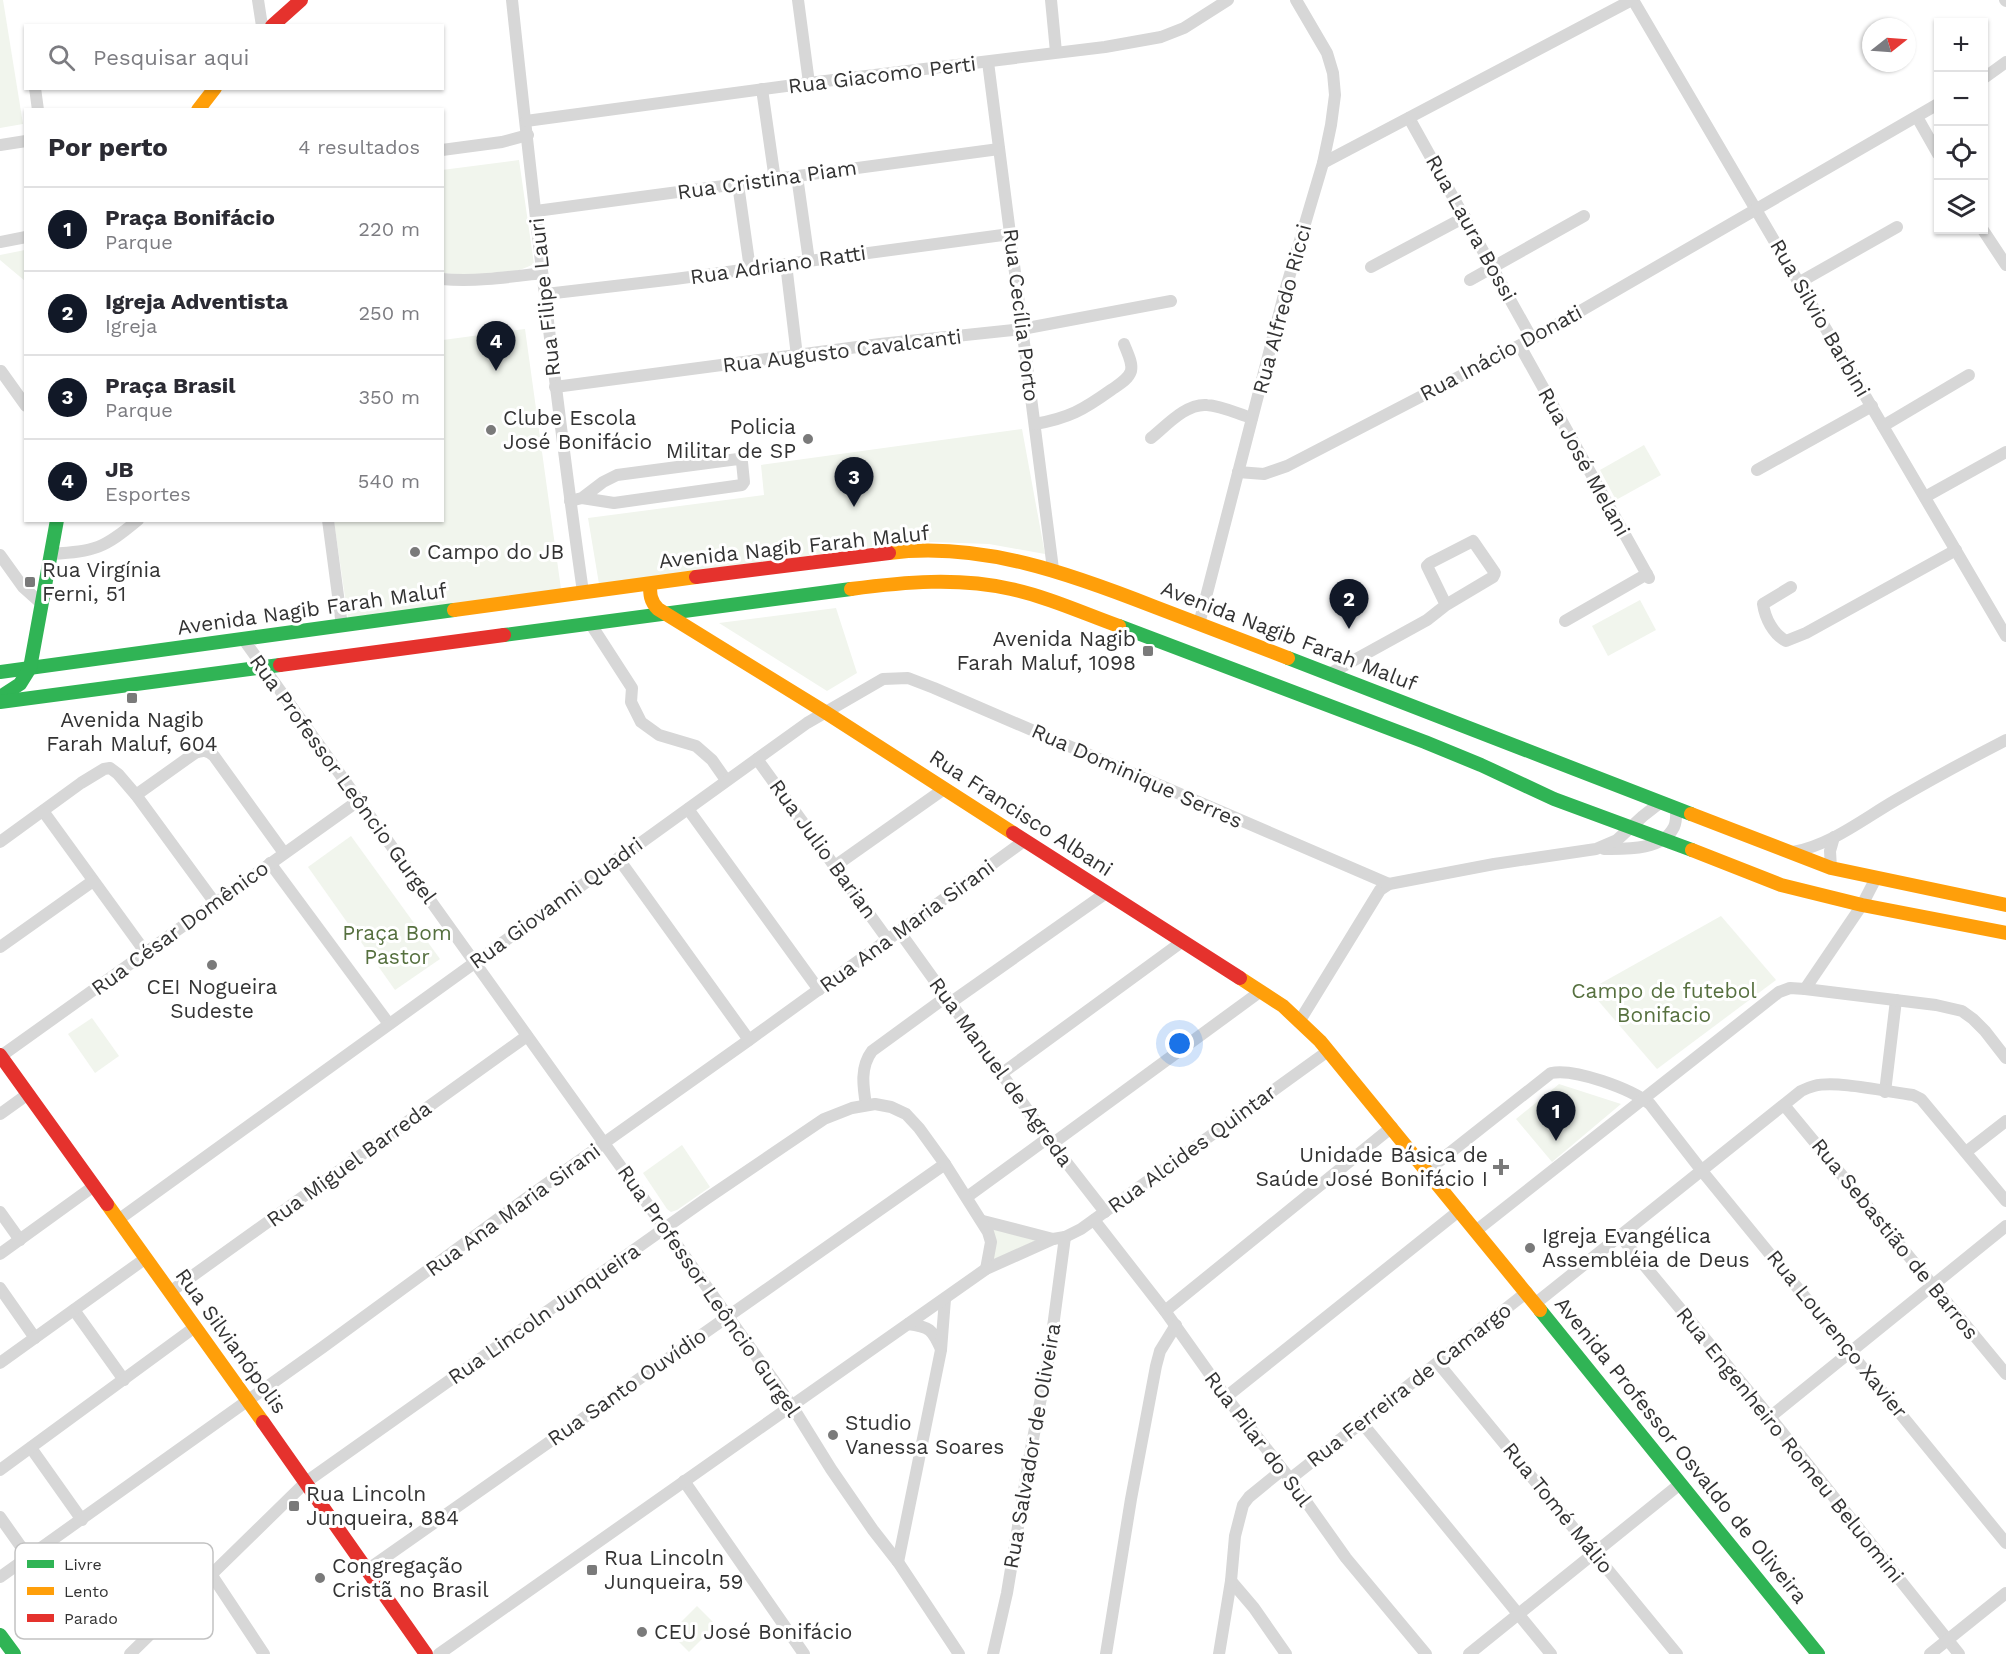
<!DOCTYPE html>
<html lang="pt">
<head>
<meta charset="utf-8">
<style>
	:root { --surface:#fff; --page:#f7f7f7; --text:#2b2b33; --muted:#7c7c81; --line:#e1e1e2; --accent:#111827 }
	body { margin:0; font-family:"Work Sans",sans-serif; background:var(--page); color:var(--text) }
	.controls { position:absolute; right:18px; top:18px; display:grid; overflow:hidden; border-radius:0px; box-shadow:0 2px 4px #0004 }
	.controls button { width:54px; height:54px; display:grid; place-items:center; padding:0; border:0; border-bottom:2px solid var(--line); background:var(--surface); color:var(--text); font:30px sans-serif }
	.compass { position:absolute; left:1862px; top:18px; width:54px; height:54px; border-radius:50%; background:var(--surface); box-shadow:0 2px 4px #0004; rotate:73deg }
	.you { position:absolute; left:1180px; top:1044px; width:21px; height:21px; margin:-15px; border:4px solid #fff; border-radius:50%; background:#1a73e8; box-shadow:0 0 0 9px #1a73e833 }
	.badge { display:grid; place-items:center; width:39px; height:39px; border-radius:50%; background:var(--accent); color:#fff; font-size:20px; font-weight:700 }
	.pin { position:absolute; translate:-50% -50px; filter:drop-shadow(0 2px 3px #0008) }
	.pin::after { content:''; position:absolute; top:32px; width:21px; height:18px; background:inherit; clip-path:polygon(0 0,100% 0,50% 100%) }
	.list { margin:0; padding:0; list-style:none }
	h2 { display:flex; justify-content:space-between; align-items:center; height:78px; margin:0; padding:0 24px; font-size:26px }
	h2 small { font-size:20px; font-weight:400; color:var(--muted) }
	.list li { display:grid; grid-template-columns:39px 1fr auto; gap:18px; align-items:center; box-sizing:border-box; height:84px; padding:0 24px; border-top:2px solid var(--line) }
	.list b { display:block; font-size:22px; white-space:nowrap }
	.list p { margin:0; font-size:20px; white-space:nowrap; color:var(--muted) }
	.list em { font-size:20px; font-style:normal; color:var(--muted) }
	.icon { flex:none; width:33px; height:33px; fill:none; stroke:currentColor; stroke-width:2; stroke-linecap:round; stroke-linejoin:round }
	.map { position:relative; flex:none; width:2006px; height:1654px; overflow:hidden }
	.search { position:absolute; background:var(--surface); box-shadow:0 2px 4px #0004; left:24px; top:24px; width:420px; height:66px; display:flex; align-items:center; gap:15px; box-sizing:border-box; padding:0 21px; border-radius:0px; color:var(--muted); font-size:22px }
	.panel { position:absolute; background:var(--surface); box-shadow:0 2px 4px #0004; left:24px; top:108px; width:420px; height:414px; border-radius:0px }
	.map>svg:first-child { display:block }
	.green { fill:#f1f5ed }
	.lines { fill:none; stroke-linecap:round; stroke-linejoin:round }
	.street { stroke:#d7d7d7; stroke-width:12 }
	.fast { stroke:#30b455; stroke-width:14 }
	.slow { stroke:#ff9f0a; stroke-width:14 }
	.jam { stroke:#e5322d; stroke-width:14 }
	.poi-dot { fill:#7a7a7a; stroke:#fff; stroke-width:2 }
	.labels { text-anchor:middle; stroke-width:6; stroke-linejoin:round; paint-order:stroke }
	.street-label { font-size:21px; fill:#333; stroke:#fff }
	.poi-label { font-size:21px; fill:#333; stroke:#fff; text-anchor:start }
	.park-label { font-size:21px; fill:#56703f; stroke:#fff }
	.key { fill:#fff; stroke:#c2c2c2; stroke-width:1.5 }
	.key-label { font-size:16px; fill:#333 }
</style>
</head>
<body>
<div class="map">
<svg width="2006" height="1654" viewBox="0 0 2006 1654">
	<rect width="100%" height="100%" fill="#fff"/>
	<g class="green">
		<path d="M0 0H3L23 124 0 128Z"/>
		<path d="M519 160 534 264C507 278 471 276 443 273L442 170Z"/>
		<path d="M25 250H26L25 281 0 260V255Z"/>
		<path d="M525 329 561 589 348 618 334 521 442 520 443 340Z"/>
		<path d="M1022 429 1045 554 989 544 932 542 888 545 599 584 588 518 764 495 761 465Z"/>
		<path d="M1644 445 1661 475 1616 500 1600 470Z"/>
		<path d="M1640 600 1656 630 1608 656 1592 626Z"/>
		<path d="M836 608 857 673 827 691 719 623Z"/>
		<path d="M351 836 440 959 395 990 308 867Z"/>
		<path d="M1721 916 1776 980 1657 1069 1589 990Z"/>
		<path d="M92 1018 119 1056 95 1073 68 1034Z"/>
		<path d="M1559 1084 1621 1104 1552 1162 1516 1119Z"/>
		<path d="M682 1145 710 1187 677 1210 671 1212 667 1209 643 1173Z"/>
		<path d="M988 1224 1036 1240 990 1267Z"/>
		<path d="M697 1606 716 1625 689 1652 670 1633Z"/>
	</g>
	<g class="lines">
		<g class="street">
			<path d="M258 0 262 26"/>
			<path d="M512 0C533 198 555 395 583 592"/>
			<path d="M798 0 809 83"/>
			<path d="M1051 0 1056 52"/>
			<path d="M1633 0 2006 636"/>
			<path d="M2005 0 2006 1"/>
			<path d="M988 62 1053 569"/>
			<path d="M1984 78 2006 62"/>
			<path d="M35 88 38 110"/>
			<path d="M762 89 775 180"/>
			<path d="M1917 117 1938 154"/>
			<path d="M1409 118 1532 339"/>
			<path d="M526 121 809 83 1105 47 1161 37 1184 28 1228 0"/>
			<path d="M0 145 26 141"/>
			<path d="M442 150 502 142 528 135"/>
			<path d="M1323 163 1632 0"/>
			<path d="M797 176 809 261"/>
			<path d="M738 184 750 269"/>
			<path d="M536 211 999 149"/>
			<path d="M1983 230 2006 265"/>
			<path d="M0 242 26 237"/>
			<path d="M786 264 797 356"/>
			<path d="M1371 267 1465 217"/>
			<path d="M442 279C476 282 509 277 542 273"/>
			<path d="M1470 280 1584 216"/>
			<path d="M1800 282 1897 227"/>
			<path d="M546 294 675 279 1010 234"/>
			<path d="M1520 346 1649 578"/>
			<path d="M1 371 26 406"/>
			<path d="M555 387 880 344 1022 329 1171 301"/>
			<path d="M1035 424C1069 418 1083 410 1111 390 1118 385 1128 380 1131 371 1133 363 1127 352 1124 344"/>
			<path d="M1883 426 1969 375"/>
			<path d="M1151 438C1166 426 1186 403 1207 405 1222 406 1238 414 1252 418"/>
			<path d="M1757 470 1872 406"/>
			<path d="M1238 472 1264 474 1287 466 1532 339 1938 104"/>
			<path d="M1925 497 2006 452"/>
			<path d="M570 501 582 498 614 503 742 485 744 482 742 462 738 459 617 475 603 482 582 498"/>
			<path d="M328 520 342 626"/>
			<path d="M51 554C96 551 103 549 138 520"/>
			<path d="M0 555 23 587 42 604"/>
			<path d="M1791 587 1763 604C1765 618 1773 634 1786 641L1806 633 1956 550"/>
			<path d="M1565 621 1647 574"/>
			<path d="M590 623 632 688 631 702 641 722 659 735 696 746 712 760 726 780"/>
			<path d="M1199 624 1285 291 1323 163 1331 125 1335 95 1333 73 1327 53 1296 0"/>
			<path d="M244 640 792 1406 831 1469 873 1530 898 1562 959 1654"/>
			<path d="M1329 674 1427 620 1446 605 1493 577 1495 573 1473 541 1430 563 1427 566 1446 605"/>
			<path d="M757 759 888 940"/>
			<path d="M136 795 195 753C203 750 207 750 214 756L284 853"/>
			<path d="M688 809 819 990"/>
			<path d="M43 811 146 953"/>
			<path d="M0 842 81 783 104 769 110 768 118 774 136 795 215 903"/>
			<path d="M1604 849C1625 849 1662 851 1674 827 1677 821 1676 814 1676 808"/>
			<path d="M1793 852C1831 845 1863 819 1896 800 1932 779 1969 759 2006 740"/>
			<path d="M618 858 749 1040"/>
			<path d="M270 863 389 1024"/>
			<path d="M835 866 944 789"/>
			<path d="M1831 868 1830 851 1834 837"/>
			<path d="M899 931 1052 1144 1105 1212"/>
			<path d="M0 947 93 881"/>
			<path d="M1805 989 1862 905 1876 878"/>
			<path d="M950 1003 1106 893"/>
			<path d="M1299 1022 1380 890 1389 884 1494 864 1596 849 1617 840 1643 816 1661 802"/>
			<path d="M1 1056 358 801"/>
			<path d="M1001 1074 1183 941"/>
			<path d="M1885 1092 1896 1000"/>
			<path d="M866 1105C863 1086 860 1067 872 1051L946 997"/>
			<path d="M1784 1105 2006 1374"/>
			<path d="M0 1114 28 1094"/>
			<path d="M1052 1144 1261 991"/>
			<path d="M1966 1152 2006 1121"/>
			<path d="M1428 1170 1551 1073C1575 1068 1631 1089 1650 1104L1702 1171 2006 1543"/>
			<path d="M967 1197 1048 1138"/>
			<path d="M0 1212 20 1240"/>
			<path d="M118 1220 807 723 883 679 908 678 934 688 1389 884"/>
			<path d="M1094 1220 1165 1311 1226 1397 1290 1479 1346 1558 1426 1654"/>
			<path d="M983 1221 1053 1239 1065 1237 1081 1229 1328 1051"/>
			<path d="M1477 1230 1779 992 1790 988 1805 989 1936 1005 1962 1011 1973 1019 1985 1031 2006 1058"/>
			<path d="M1620 1236 1770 1417 1959 1654"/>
			<path d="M0 1254 94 1186"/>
			<path d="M0 1288 35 1338"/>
			<path d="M170 1292 527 1036"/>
			<path d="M1536 1303 1801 1091C1805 1089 1810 1087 1814 1086 1836 1080 1888 1092 1913 1095L1921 1099 2006 1201"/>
			<path d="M74 1310 124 1380"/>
			<path d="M1165 1311 1392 1127"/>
			<path d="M908 1324C930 1327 932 1329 941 1349"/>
			<path d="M0 1363 146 1258"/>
			<path d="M1438 1363 1677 1654"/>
			<path d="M1226 1397 1460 1210"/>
			<path d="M1770 1417 2006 1226"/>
			<path d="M1362 1423 1551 1654"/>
			<path d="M31 1448 82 1520"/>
			<path d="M0 1470 195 1327"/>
			<path d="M1290 1479 1527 1292"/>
			<path d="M684 1481 804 1654"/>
			<path d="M0 1517 29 1558"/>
			<path d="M898 1562 941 1350 945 1299"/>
			<path d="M367 1570 945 1164"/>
			<path d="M211 1574 264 1654"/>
			<path d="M0 1577 323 1347 528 1197 749 1040 1024 841"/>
			<path d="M1231 1581 1254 1608 1286 1654"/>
			<path d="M130 1654 306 1482 706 1199 824 1119 852 1108 875 1104 891 1107 906 1114 919 1128 945 1164 988 1232 991 1242 986 1269"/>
			<path d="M439 1654 986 1269 1053 1239"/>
			<path d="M993 1654 1007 1593 1030 1454 1049 1357 1065 1237"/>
			<path d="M1106 1654 1131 1499 1156 1366 1160 1351 1176 1325"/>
			<path d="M1219 1654 1231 1581 1235 1536 1243 1505 1249 1497 1282 1470"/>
			<path d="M1469 1654 1680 1484"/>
			<path d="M1930 1654 2006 1593"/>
		</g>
		<g class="fast">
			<path d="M1119 626 1425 742 1481 765 1554 799 1692 850"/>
			<path d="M504 635 851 589"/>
			<path d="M1288 658 1691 814"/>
			<path d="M0 672 454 610"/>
			<path d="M0 697 20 684 30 668 57 520"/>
			<path d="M0 702 280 665"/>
			<path d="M1540 1310 1818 1654"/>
			<path d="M0 1635 14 1654"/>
		</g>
		<g class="slow">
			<path d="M198 110 215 88"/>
			<path d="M889 553C981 541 1071 574 1155 607 1199 624 1243 641 1288 658"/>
			<path d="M650 584C650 594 650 601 658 609L825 712 1013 833"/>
			<path d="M851 589C904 582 958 577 1011 589 1048 597 1083 613 1119 626"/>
			<path d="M454 610 696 577"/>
			<path d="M1691 814 1831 868 2006 905"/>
			<path d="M1692 850 1781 885 1862 905 2006 933"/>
			<path d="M1240 978 1283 1006 1320 1041 1540 1310"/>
			<path d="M107 1204 263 1422"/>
		</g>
		<g class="jam">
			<path d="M272 26 301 0"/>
			<path d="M696 577 889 553"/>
			<path d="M280 665 504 635"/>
			<path d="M1013 833 1240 978"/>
			<path d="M0 1055 107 1204"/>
			<path d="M263 1422 426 1654"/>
		</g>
	</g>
	<g class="poi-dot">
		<circle cx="491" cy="430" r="6"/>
		<circle cx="808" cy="439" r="6"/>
		<circle cx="415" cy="552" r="6"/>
		<rect x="24" y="576" width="12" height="12" rx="3"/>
		<rect x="1142" y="645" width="12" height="12" rx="3"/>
		<rect x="126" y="692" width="12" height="12" rx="3"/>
		<circle cx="212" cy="965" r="6"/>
		<path d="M1498 1158h6v6h6v6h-6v6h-6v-6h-6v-6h6z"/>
		<circle cx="1530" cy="1248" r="6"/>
		<circle cx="833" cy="1435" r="6"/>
		<rect x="288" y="1500" width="12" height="12" rx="3"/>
		<rect x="586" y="1564" width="12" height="12" rx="3"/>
		<circle cx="320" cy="1578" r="6"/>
		<circle cx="642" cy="1632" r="6"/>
	</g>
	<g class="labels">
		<g class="street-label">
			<text transform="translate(882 75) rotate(-7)" y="7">Rua Giacomo Perti</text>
			<text transform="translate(767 180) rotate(-8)" y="7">Rua Cristina Piam</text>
			<text transform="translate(1471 228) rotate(61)" y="7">Rua Laura Bossi</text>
			<text transform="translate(778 265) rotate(-8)" y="7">Rua Adriano Ratti</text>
			<text transform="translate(545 297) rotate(-96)" y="7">Rua Filipe Lauri</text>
			<text transform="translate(1282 309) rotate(-75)" y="7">Rua Alfredo Ricci</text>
			<text transform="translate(1021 315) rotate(83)" y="7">Rua Cecília Porto</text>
			<text transform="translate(1820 318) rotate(60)" y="7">Rua Silvio Barbini</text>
			<text transform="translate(842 351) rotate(-7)" y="7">Rua Augusto Cavalcanti</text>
			<text transform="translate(1501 353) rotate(-28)" y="7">Rua Inácio Donati</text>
			<text transform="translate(1584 462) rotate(61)" y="7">Rua José Melani</text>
			<text transform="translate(794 547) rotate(-6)" y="7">Avenida Nagib Farah Maluf</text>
			<text transform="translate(312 609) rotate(-8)" y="7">Avenida Nagib Farah Maluf</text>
			<text transform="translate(1289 636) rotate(21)" y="7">Avenida Nagib Farah Maluf</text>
			<text transform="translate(1137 776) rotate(24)" y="7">Rua Dominique Serres</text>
			<text transform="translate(343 779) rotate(54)" y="7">Rua Professor Leôncio Gurgel</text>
			<text transform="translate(1021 813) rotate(33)" y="7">Rua Francisco Albani</text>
			<text transform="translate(823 849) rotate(54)" y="7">Rua Julio Barian</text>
			<text transform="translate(556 903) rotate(-36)" y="7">Rua Giovanni Quadri</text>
			<text transform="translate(907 926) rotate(-36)" y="7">Rua Ana Maria Sirani</text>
			<text transform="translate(180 928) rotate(-36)" y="7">Rua César Domênico</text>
			<text transform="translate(1001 1072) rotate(54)" y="7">Rua Manuel de Agreda</text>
			<text transform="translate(1192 1149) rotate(-36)" y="7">Rua Alcides Quintar</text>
			<text transform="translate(349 1164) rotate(-36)" y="7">Rua Miguel Barreda</text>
			<text transform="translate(513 1210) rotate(-36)" y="7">Rua Ana Maria Sirani</text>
			<text transform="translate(1895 1239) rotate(51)" y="7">Rua Sebastião de Barros</text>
			<text transform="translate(709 1291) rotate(55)" y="7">Rua Professor Leôncio Gurgel</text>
			<text transform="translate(544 1314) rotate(-35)" y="7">Rua Lincoln Junqueira</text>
			<text transform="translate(1837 1334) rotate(51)" y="7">Rua Lourenço Xavier</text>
			<text transform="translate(231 1341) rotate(54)" y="7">Rua Silvianópolis</text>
			<text transform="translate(1409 1385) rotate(-38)" y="7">Rua Ferreira de Camargo</text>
			<text transform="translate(627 1387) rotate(-35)" y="7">Rua Santo Ouvídio</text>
			<text transform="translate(1258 1439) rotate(53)" y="7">Rua Pilar do Sul</text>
			<text transform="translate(1790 1445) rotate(51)" y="7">Rua Engenheiro Romeu Beluomini</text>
			<text transform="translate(1032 1446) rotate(-80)" y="7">Rua Salvador de Oliveira</text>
			<text transform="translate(1681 1450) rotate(51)" y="7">Avenida Professor Osvaldo de Oliveira</text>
			<text transform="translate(1558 1508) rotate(51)" y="7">Rua Tomé Málio</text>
		</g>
		<g class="poi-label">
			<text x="503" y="425">Clube Escola<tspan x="503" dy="24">José Bonifácio</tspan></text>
			<text x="796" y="434" text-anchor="end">Policia<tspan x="796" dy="24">Militar de SP</tspan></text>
			<text x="427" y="559">Campo do JB</text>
			<text x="42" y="577">Rua Virgínia<tspan x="42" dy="24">Ferni, 51</tspan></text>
			<text x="1136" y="646" text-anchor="end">Avenida Nagib<tspan x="1136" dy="24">Farah Maluf, 1098</tspan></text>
			<text x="132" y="727" text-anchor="middle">Avenida Nagib<tspan x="132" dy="24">Farah Maluf, 604</tspan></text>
			<text x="212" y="994" text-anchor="middle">CEI Nogueira<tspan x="212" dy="24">Sudeste</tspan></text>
			<text x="1488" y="1162" text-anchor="end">Unidade Básica de<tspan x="1488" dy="24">Saúde José Bonifácio I</tspan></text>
			<text x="1542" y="1243">Igreja Evangélica<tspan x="1542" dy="24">Assembléia de Deus</tspan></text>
			<text x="845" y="1430">Studio<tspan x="845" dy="24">Vanessa Soares</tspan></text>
			<text x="306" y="1501">Rua Lincoln<tspan x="306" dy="24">Junqueira, 884</tspan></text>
			<text x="604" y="1565">Rua Lincoln<tspan x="604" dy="24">Junqueira, 59</tspan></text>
			<text x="332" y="1573">Congregação<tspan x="332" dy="24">Cristã no Brasil</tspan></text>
			<text x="654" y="1639">CEU José Bonifácio</text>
		</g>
		<g class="park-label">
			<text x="397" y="940">Praça Bom<tspan x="397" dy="24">Pastor</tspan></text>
			<text x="1664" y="998">Campo de futebol<tspan x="1664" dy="24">Bonifacio</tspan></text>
		</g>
	</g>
	<rect x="15" y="1543" width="198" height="96" rx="9" class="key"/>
	<rect x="27" y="1560" width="27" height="8" fill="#30b455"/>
	<rect x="27" y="1587" width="27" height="8" fill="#ff9f0a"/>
	<rect x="27" y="1614" width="27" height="8" fill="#e5322d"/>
	<g class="key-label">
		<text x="64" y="1570">Livre</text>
		<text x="64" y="1597">Lento</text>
		<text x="64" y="1624">Parado</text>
	</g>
</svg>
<div class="controls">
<button>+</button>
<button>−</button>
<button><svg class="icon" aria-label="locate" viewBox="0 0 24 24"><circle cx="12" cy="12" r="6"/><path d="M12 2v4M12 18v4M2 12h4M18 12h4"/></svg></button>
<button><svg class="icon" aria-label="layers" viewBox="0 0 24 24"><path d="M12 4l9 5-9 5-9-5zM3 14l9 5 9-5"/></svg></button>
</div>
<svg class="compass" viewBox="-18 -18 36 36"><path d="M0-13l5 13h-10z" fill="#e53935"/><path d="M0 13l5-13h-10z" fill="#7c7c81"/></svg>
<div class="you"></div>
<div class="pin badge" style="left:1556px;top:1141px">1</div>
<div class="pin badge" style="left:1349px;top:629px">2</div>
<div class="pin badge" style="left:854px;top:507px">3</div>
<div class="pin badge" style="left:496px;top:371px">4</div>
<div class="search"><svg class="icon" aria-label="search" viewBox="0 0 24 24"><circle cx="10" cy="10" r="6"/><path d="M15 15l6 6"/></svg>Pesquisar aqui</div>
<section class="panel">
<h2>Por perto<small>4 resultados</small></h2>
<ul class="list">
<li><span class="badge">1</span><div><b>Praça Bonifácio</b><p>Parque</p></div><em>220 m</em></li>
<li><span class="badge">2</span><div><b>Igreja Adventista</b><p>Igreja</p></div><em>250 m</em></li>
<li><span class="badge">3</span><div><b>Praça Brasil</b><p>Parque</p></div><em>350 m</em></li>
<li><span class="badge">4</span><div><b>JB</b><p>Esportes</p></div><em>540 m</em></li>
</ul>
</section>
</div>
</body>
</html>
